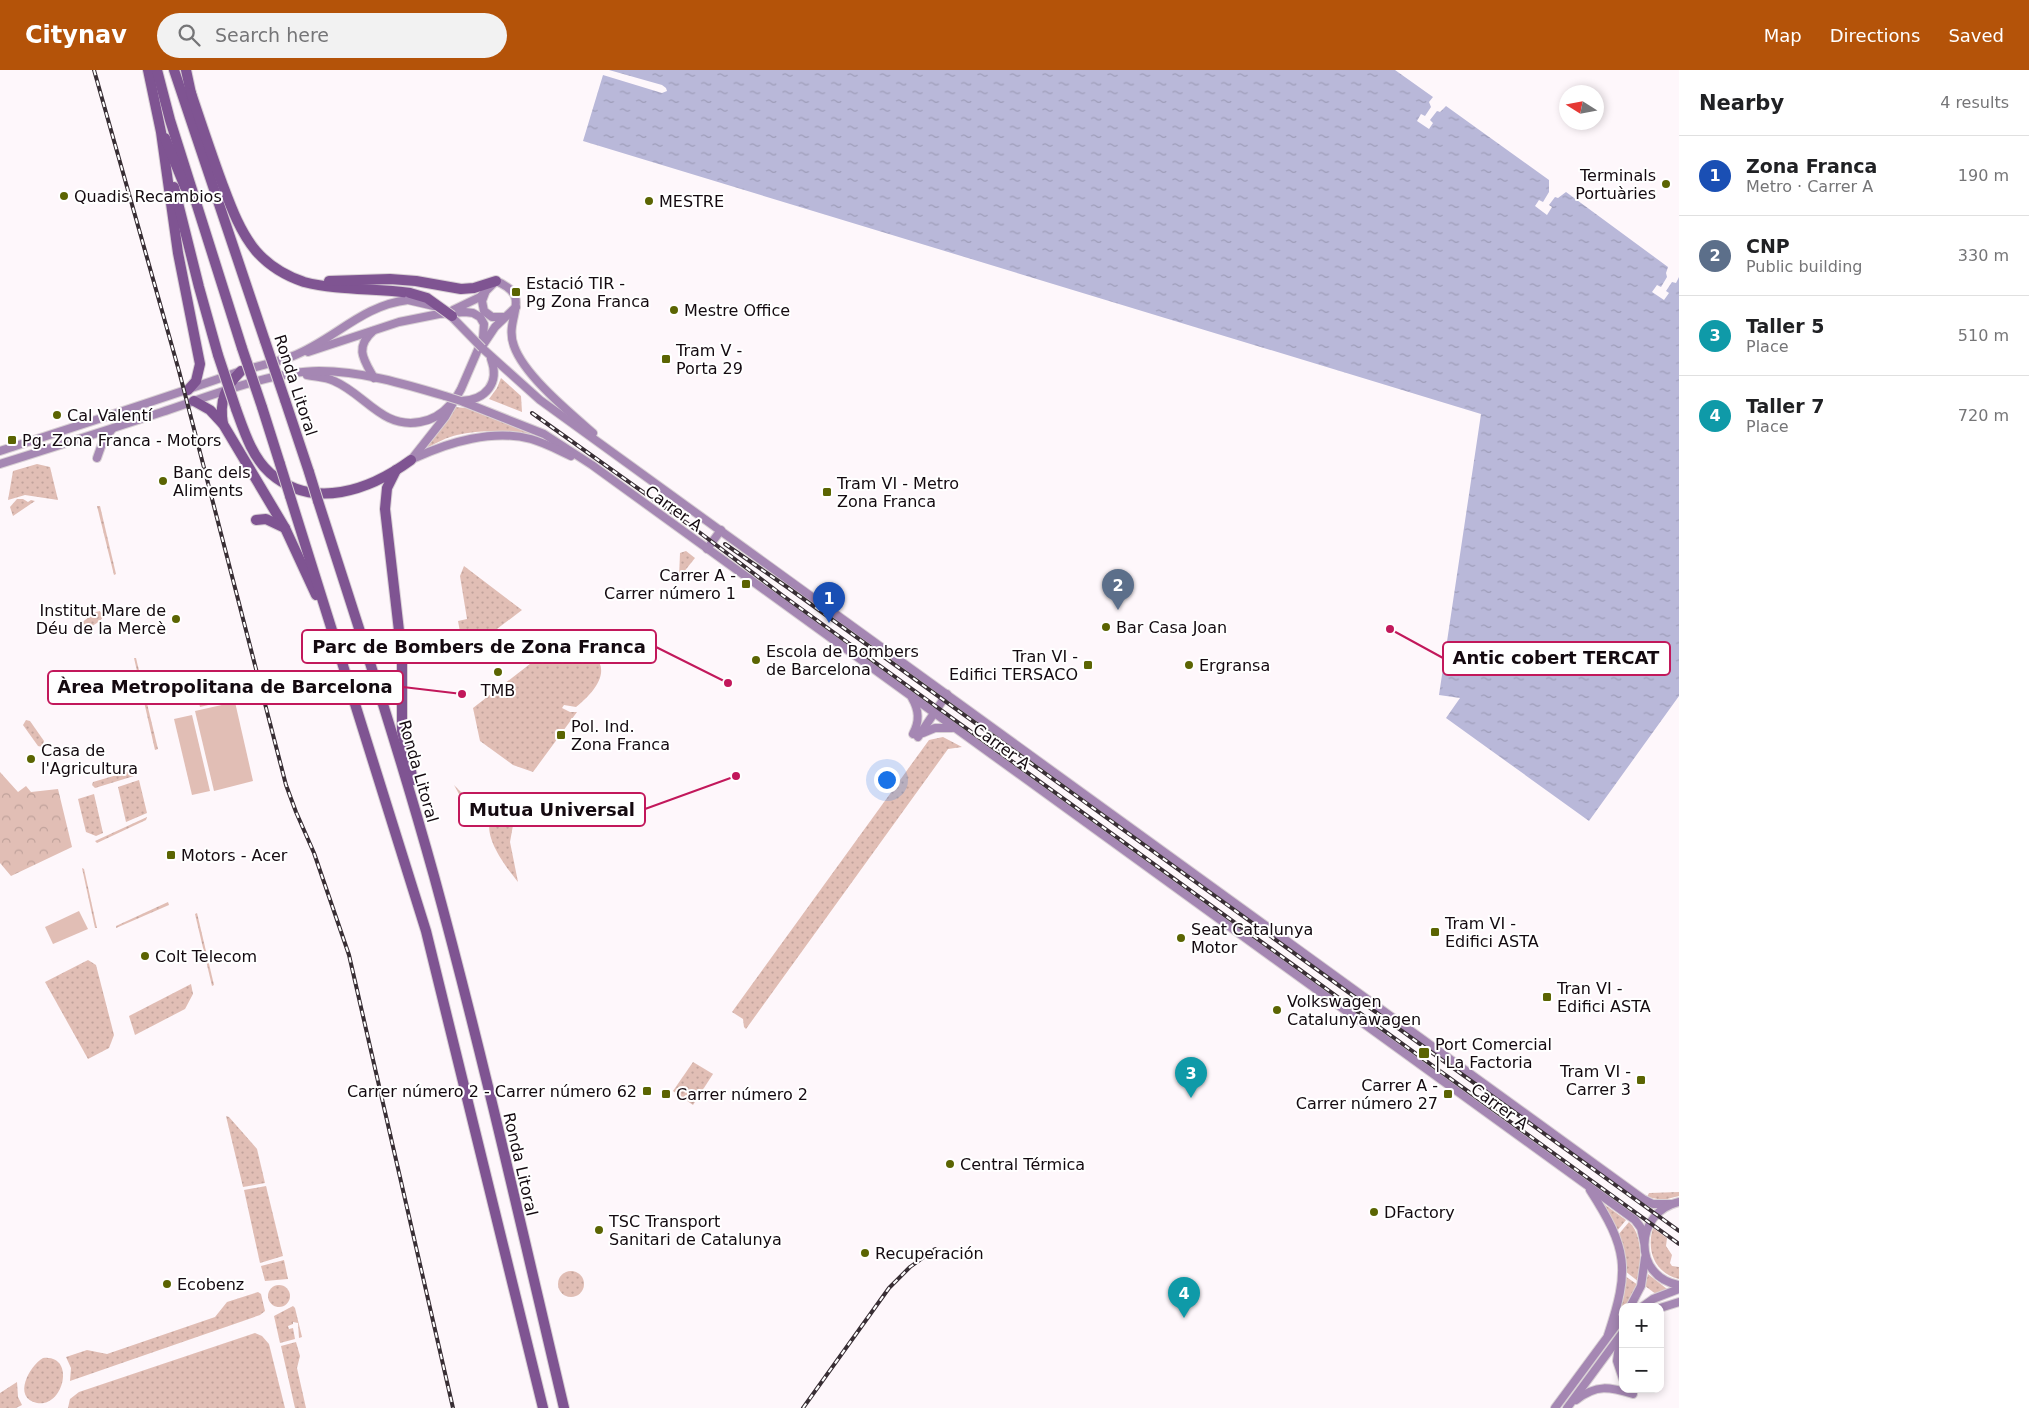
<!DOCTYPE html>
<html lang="en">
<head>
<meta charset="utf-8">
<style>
	:root { --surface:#fff; --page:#f2f2f2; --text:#202124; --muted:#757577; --line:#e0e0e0; --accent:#b45309 }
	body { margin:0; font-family:"DejaVu Sans",sans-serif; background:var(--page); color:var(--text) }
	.controls { position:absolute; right:15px; bottom:15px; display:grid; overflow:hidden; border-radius:10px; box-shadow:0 2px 8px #0003 }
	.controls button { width:45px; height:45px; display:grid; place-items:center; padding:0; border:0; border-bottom:1px solid var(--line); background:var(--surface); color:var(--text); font:25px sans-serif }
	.compass { position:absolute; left:1559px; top:15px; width:45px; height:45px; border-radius:50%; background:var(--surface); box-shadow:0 2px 8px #0003; rotate:281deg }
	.you { position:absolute; left:886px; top:709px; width:18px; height:18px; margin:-12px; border:4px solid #fff; border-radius:50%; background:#1a73e8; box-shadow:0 0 0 8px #1a73e833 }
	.badge { display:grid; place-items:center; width:32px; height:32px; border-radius:50%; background:var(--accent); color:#fff; font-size:16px; font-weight:700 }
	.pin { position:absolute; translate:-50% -41px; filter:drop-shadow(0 1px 2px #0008) }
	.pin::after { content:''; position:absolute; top:26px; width:18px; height:15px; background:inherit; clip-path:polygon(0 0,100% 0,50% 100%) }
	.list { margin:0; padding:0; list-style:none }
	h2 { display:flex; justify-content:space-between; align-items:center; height:65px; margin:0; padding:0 20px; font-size:21px }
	h2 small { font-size:16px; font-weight:400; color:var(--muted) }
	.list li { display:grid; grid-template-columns:32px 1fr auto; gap:15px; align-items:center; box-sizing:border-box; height:80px; padding:0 20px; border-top:1px solid var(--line) }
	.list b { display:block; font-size:19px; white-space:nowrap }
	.list p { margin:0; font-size:16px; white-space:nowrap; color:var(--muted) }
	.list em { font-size:16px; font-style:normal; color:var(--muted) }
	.icon { flex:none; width:28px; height:28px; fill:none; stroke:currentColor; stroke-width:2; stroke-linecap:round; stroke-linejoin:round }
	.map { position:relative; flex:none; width:1679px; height:1338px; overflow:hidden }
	header { display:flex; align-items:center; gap:30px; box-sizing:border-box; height:70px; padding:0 25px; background:var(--accent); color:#fff }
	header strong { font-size:24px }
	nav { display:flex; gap:28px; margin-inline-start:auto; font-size:18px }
	.search { width:350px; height:45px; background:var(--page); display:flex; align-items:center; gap:12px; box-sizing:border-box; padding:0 18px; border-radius:28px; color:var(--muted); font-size:19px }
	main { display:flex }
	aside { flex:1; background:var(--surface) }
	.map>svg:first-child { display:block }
	.grass { fill:url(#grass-dots) }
	.park { fill:url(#park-crowns) }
	.pitch { fill:#e1beb5 }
	.water { fill:url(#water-ripples) }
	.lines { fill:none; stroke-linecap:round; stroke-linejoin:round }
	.secondary-casing { stroke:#d9d1d5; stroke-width:10 }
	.highway-casing { stroke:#d9d1d5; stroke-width:12 }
	.secondary { stroke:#a587b3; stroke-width:8 }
	.highway { stroke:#7f5492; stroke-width:10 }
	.rail-casing { stroke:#382e34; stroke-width:4 }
	.rail { stroke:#fff; stroke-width:2; stroke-dasharray:5.5; stroke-linecap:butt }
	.secondary-bridge-casing { stroke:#d9d1d5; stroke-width:10; stroke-linecap:butt }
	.highway-bridge-casing { stroke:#d9d1d5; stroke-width:12; stroke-linecap:butt }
	.secondary-bridge { stroke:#a587b3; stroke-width:8 }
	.highway-bridge { stroke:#7f5492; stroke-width:10 }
	.poi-dot { fill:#5b6402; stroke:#fff; stroke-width:2 }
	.labels { text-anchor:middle; stroke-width:4; stroke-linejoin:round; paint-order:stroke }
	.poi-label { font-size:16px; fill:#140a10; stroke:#fff; text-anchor:start }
	.street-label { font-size:16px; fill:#140a10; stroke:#fff }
	.leader { fill:none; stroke:#c2185b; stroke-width:2 }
	.callout-dot { fill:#c2185b; stroke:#fff; stroke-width:2 }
	.callout { fill:#fff; stroke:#c2185b; stroke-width:2 }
	.callout-label { font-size:18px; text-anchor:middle; font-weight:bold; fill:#140a10 }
</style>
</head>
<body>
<header>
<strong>Citynav</strong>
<div class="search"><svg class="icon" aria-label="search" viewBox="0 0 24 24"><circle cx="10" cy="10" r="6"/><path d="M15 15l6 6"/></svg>Search here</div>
<nav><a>Map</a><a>Directions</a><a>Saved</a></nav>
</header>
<main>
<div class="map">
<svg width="1679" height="1338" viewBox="0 0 1679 1338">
	<defs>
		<pattern id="grass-dots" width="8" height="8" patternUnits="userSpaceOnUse" patternTransform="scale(1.25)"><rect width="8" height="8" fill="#e1beb5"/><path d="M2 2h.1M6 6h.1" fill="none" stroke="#c0a29b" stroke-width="1.8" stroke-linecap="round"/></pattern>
		<pattern id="park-crowns" width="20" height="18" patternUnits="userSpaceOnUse" patternTransform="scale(1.25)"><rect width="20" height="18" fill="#e1beb5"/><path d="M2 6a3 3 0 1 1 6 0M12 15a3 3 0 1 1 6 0" fill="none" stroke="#c0a29b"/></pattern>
		<pattern id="water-ripples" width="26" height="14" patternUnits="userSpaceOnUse" patternTransform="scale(1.25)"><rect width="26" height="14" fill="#b9b8d9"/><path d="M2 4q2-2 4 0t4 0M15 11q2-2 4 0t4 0" fill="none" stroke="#9e9db9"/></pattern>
	</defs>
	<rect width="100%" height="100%" fill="#fef7fb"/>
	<g class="grass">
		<path d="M501 308 521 326 522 342 489 329 497 318Z"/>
		<path d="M455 337 466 338 539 366C513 360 483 359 457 365 447 367 437 373 428 377L427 376 441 358Z"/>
		<path d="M37 394 50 397 58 430 25 425 8 430 13 401Z"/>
		<path d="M17 429H23L28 432 31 430 35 431 13 446 10 437Z"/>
		<path d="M97 436H100L116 504 114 505Z"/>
		<path d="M686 481 695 488 679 508 680 483Z"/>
		<path d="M464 496 522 540 468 581 463 578 458 551 467 549 460 506Z"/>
		<path d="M100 541 103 547 100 551 86 560 82 559 81 553 96 542Z"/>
		<path d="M566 566C575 572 587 578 595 586 612 604 590 626 576 637L564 635 562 638 570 642H577L533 702 513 695 480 671 473 638Z"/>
		<path d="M134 588H136L158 679 155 680Z"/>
		<path d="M26 650 30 651 44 671 42 677 38 676 23 655Z"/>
		<path d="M943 667 962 677 948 679 746 959 744 957 743 949 732 942 929 670Z"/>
		<path d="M134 700 137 704 134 706 95 718 92 715 93 712Z"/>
		<path d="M139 710 147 743 126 752 118 717Z"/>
		<path d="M454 715C465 727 476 735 494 736L486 745 481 756H474L476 755Z"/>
		<path d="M94 724 103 763 96 766 86 762 78 729Z"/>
		<path d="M522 730 515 744 510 772 518 812C505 796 473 755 499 739 506 734 515 733 522 730Z"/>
		<path d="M147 747 146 750 97 773 95 771Z"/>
		<path d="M82 798 84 799 97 858H95Z"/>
		<path d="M168 832 169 835 116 858V856Z"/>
		<path d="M197 843 214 915 212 916 195 844Z"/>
		<path d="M88 890 96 895 114 965 109 978 88 989 45 912Z"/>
		<path d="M191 914 193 924 185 939 135 965 129 946Z"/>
		<path d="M693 992 713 1004 693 1035 673 1021Z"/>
		<path d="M226 1046 229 1047 257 1079 265 1113 243 1117Z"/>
		<path d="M266 1116 283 1186 260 1193 244 1120Z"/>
		<path d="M1679 1122V1126L1663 1130 1647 1127 1649 1123Z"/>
		<path d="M1601 1132 1626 1150 1617 1161Z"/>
		<path d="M1629 1152C1643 1164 1641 1195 1639 1212L1625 1201 1618 1165Z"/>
		<path d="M1653 1158 1667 1168 1666 1176 1672 1185 1670 1193 1672 1196 1679 1197V1209C1655 1203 1646 1181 1653 1158Z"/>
		<path d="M284 1190 288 1209 265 1211 261 1196Z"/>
		<circle cx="571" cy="1214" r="13"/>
		<path d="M1648 1204 1667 1219 1656 1224 1645 1216Z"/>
		<path d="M1625 1206 1638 1215 1627 1237H1623V1243L1617 1252Z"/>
		<circle cx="279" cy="1226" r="11"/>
		<path d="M258 1222 261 1224 265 1241 260 1245 70 1311 71 1298 66 1287 87 1280 107 1284 215 1247 227 1232Z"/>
		<path d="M293 1236 295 1238 302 1267 299 1268 298 1253 293 1252V1254L288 1256 289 1259 293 1258 295 1269 280 1273 274 1246Z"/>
		<path d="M255 1263 262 1266 269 1274 285 1338H68L70 1329 79 1322Z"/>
		<path d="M296 1272 300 1286 297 1298 306 1338H295L281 1276Z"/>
		<path d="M43 1288C76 1284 64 1338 37 1333 12 1328 29 1296 43 1288Z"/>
		<path d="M17 1312 18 1327 22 1335 16 1338H0V1323Z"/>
	</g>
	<path class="park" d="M0 702 18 722 26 716 31 722 58 719 72 777 11 806 0 793Z"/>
	<g class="pitch">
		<path d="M222 601 229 630 200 637 193 608Z"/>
		<path d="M235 632 253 711 214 721 195 641Z"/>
		<path d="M192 645 210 721 192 725 174 649Z"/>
		<path d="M79 841 88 859 53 874 45 857Z"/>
	</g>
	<path class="water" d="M609 0H1395L1433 27 1429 32 1431 37 1425 46 1421 44 1417 51 1429 59 1433 53 1430 50 1437 41 1440 42 1446 36 1549 110V122L1543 132 1539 130 1535 136 1547 145 1552 137 1549 135 1555 127 1558 128 1566 122 1668 197 1666 203 1667 207 1661 217 1657 215 1652 222 1664 230 1669 223 1666 221 1672 212 1676 213 1679 207V626L1589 751 1446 648 1460 628 1439 625 1481 344 583 71 603 5 662 23 667 21 666 18 662 15Z"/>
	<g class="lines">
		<defs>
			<g id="secondary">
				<path d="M485 223 482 231 484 241 492 247H504"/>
				<path d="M453 240 480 227 496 211C535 227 503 247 514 276 524 305 569 342 593 363"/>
				<path d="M373 261C354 278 364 290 374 308"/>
				<path d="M483 275 495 257 516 237"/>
				<path d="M482 278 540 330 1643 1129 1653 1134H1671"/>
				<path d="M308 282 399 252 439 244 465 242 473 243 480 247 484 254 483 268 461 319 445 347 411 390"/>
				<path d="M307 305C316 307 326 307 334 311 365 324 382 359 420 352 432 350 442 344 450 335"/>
				<path d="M461 331 544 364 592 395 1635 1150 1641 1158 1644 1172"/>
				<path d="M461 331C486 330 500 313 491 289"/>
				<path d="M0 381C80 355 159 330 238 302 256 296 275 293 293 286 334 270 362 235 408 230"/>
				<path d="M97 388 103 371 112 359"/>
				<path d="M415 388C449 372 493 359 531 369 545 373 558 380 571 386"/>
				<path d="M0 394C54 377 108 360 162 342 207 327 273 301 319 301 361 301 405 314 445 326"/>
				<path d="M707 479 721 460"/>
				<path d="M912 628C919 640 920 651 913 664"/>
				<path d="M923 663 935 658H952"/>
				<path d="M918 667 947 624"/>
				<path d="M1590 1120C1628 1179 1630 1199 1608 1265"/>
				<path d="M1679 1132C1634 1142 1632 1207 1679 1215"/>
				<path d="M1630 1237 1641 1216 1645 1188"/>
				<path d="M1642 1237 1653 1229 1679 1219"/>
				<path d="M1660 1238 1679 1232"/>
				<path d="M1620 1268 1617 1291 1623 1309"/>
				<path d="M1576 1330C1597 1314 1609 1317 1633 1324"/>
				<path d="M1555 1338 1623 1246"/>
				<path d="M1567 1338 1623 1262"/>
			</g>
			<g id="highway">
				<path d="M148 0 161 62 178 183 200 294 196 311 188 320"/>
				<path d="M157 0 170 50 242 278"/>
				<path d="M174 0 265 271"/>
				<path d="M186 0 192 28"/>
				<path d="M191 23C201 53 211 83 222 113 231 137 240 162 256 181 269 196 286 206 304 212 339 221 375 218 410 223"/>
				<path d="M165 68 185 117"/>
				<path d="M174 117 199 217 218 285"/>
				<path d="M329 211 390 209 416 211 461 219 474 218 496 211"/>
				<path d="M285 330 309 402"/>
				<path d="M194 331 210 340 223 354 285 458 316 525"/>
				<path d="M262 337 280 394"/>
				<path d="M236 339C244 361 252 387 270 403 313 441 370 420 411 390"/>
				<path d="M223 354C219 331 225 317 241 301"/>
				<path d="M396 400 387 418 385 439 402 587V661L413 710"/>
				<path d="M290 426 426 861 543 1338"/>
				<path d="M318 431C358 555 399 680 434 806 482 982 522 1160 564 1338"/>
				<path d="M256 450 266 449 285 458"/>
			</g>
		</defs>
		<use href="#secondary" class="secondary-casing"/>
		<use href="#highway" class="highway-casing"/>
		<use href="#secondary" class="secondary"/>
		<use href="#highway" class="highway"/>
		<defs>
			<g id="rail">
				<path d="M94 0 179 301 286 715 296 742 314 783 349 885 453 1338"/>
				<path d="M532 343 695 459 782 525 1679 1174"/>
				<path d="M725 474 787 517 1679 1161"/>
				<path d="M803 1338 889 1218 910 1197 935 1179"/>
			</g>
		</defs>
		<use href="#rail" class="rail-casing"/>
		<use href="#rail" class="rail"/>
		<defs>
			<g id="secondary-bridge">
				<path d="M408 230 434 236"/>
				<path d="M449 244 482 278"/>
				<path d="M445 326 461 331"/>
			</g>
			<g id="highway-bridge">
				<path d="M410 223 427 228 452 246"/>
				<path d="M265 271 285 330"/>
				<path d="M242 278 262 337"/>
				<path d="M218 285 236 339"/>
				<path d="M280 394 290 426"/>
				<path d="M309 402 318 431"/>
			</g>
		</defs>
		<use href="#secondary-bridge" class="secondary-bridge-casing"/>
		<use href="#highway-bridge" class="highway-bridge-casing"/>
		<use href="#secondary-bridge" class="secondary-bridge"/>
		<use href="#highway-bridge" class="highway-bridge"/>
	</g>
	<g class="poi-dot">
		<circle cx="1666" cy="114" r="5"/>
		<circle cx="64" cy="126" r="5"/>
		<circle cx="649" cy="131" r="5"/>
		<rect x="511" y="217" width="10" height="10" rx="2.5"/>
		<circle cx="674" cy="240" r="5"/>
		<rect x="661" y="284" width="10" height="10" rx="2.5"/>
		<circle cx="57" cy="345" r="5"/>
		<rect x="7" y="365" width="10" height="10" rx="2.5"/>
		<circle cx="163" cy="411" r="5"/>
		<rect x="822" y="417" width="10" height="10" rx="2.5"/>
		<rect x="741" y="509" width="10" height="10" rx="2.5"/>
		<circle cx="176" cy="549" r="5"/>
		<circle cx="1106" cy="557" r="5"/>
		<circle cx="756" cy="590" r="5"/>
		<rect x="1083" y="590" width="10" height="10" rx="2.5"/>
		<circle cx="1189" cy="595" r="5"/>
		<circle cx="498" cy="602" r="5"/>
		<rect x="556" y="660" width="10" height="10" rx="2.5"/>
		<circle cx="31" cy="689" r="5"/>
		<rect x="166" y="780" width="10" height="10" rx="2.5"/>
		<rect x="1430" y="857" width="10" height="10" rx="2.5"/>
		<circle cx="1181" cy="868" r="5"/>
		<circle cx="145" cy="886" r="5"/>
		<rect x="1542" y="922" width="10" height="10" rx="2.5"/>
		<circle cx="1277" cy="940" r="5"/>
		<rect x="1418" y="977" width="12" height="12" rx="2.5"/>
		<rect x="1636" y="1005" width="10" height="10" rx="2.5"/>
		<rect x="642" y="1016" width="10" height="10" rx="2.5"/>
		<rect x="661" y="1019" width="10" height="10" rx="2.5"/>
		<rect x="1443" y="1019" width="10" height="10" rx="2.5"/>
		<circle cx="950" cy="1094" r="5"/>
		<circle cx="1374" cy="1142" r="5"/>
		<circle cx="599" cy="1160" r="5"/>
		<circle cx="865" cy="1183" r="5"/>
		<circle cx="167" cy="1214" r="5"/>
	</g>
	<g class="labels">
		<g class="poi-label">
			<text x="1656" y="111" text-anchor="end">Terminals<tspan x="1656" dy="18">Portuàries</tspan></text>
			<text x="74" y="132">Quadis Recambios</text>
			<text x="659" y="137">MESTRE</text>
			<text x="526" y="219">Estació TIR -<tspan x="526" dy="18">Pg Zona Franca</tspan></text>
			<text x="684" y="246">Mestre Office</text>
			<text x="676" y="286">Tram V -<tspan x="676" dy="18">Porta 29</tspan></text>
			<text x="67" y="351">Cal Valentí</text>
			<text x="22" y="376">Pg. Zona Franca - Motors</text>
			<text x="173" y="408">Banc dels<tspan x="173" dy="18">Aliments</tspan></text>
			<text x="837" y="419">Tram VI - Metro<tspan x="837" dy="18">Zona Franca</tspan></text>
			<text x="736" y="511" text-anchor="end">Carrer A -<tspan x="736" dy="18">Carrer número 1</tspan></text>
			<text x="166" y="546" text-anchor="end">Institut Mare de<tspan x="166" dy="18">Déu de la Mercè</tspan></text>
			<text x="1116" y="563">Bar Casa Joan</text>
			<text x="766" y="587">Escola de Bombers<tspan x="766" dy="18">de Barcelona</tspan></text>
			<text x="1078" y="592" text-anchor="end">Tran VI -<tspan x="1078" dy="18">Edifici TERSACO</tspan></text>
			<text x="1199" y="601">Ergransa</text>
			<text x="498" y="626" text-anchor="middle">TMB</text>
			<text x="571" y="662">Pol. Ind.<tspan x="571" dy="18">Zona Franca</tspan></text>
			<text x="41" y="686">Casa de<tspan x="41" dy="18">l'Agricultura</tspan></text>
			<text x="181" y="791">Motors - Acer</text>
			<text x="1445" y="859">Tram VI -<tspan x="1445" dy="18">Edifici ASTA</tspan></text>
			<text x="1191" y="865">Seat Catalunya<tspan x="1191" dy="18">Motor</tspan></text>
			<text x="155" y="892">Colt Telecom</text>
			<text x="1557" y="924">Tran VI -<tspan x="1557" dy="18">Edifici ASTA</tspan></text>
			<text x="1287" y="937">Volkswagen<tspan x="1287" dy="18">Catalunyawagen</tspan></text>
			<text x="1435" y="980">Port Comercial<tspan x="1435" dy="18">| La Factoria</tspan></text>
			<text x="1631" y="1007" text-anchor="end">Tram VI -<tspan x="1631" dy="18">Carrer 3</tspan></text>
			<text x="1438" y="1021" text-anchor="end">Carrer A -<tspan x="1438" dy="18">Carrer número 27</tspan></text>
			<text x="637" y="1027" text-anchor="end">Carrer número 2 - Carrer número 62</text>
			<text x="676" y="1030">Carrer número 2</text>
			<text x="960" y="1100">Central Térmica</text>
			<text x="1384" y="1148">DFactory</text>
			<text x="609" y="1157">TSC Transport<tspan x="609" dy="18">Sanitari de Catalunya</tspan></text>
			<text x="875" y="1189">Recuperación</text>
			<text x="177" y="1220">Ecobenz</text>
		</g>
		<g class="street-label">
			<text transform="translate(296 315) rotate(72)" y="6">Ronda Litoral</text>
			<text transform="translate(674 438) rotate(36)" y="6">Carrer A</text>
			<text transform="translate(1002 676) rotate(36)" y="6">Carrer A</text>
			<text transform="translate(419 701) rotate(74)" y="6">Ronda Litoral</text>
			<text transform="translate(1500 1036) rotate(36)" y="6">Carrer A</text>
			<text transform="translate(521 1094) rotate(77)" y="6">Ronda Litoral</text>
		</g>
	</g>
	<path class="leader" d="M728 613L656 577M1390 559L1443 588M462 624L403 617M736 706L645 739"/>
	<g class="callout-dot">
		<circle cx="728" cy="613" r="5"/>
		<circle cx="1390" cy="559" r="5"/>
		<circle cx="462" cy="624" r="5"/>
		<circle cx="736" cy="706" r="5"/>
	</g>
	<g class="callout">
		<rect x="302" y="560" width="354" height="33" rx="5"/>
		<rect x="1443" y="572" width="227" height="33" rx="5"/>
		<rect x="48" y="601" width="355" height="33" rx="5"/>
		<rect x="459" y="723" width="186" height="33" rx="5"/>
	</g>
	<g class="callout-label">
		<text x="479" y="583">Parc de Bombers de Zona Franca</text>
		<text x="1556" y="594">Antic cobert TERCAT</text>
		<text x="225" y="623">Àrea Metropolitana de Barcelona</text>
		<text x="552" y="746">Mutua Universal</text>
	</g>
</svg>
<div class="controls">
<button>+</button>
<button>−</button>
</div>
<svg class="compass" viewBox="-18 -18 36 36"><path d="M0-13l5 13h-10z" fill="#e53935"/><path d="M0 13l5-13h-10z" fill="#757577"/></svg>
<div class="you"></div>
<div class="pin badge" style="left:829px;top:553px;background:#1a4fb4">1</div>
<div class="pin badge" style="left:1118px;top:540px;background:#5c6f8a">2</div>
<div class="pin badge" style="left:1191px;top:1028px;background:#0f9aa8">3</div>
<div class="pin badge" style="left:1184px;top:1248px;background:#0f9aa8">4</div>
</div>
<aside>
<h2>Nearby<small>4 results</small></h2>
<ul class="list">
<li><span class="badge" style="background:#1a4fb4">1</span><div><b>Zona Franca</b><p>Metro · Carrer A</p></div><em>190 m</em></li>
<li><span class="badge" style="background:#5c6f8a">2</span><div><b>CNP</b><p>Public building</p></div><em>330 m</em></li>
<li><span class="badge" style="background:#0f9aa8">3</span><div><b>Taller 5</b><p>Place</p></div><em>510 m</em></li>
<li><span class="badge" style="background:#0f9aa8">4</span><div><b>Taller 7</b><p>Place</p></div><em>720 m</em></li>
</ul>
</aside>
</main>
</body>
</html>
